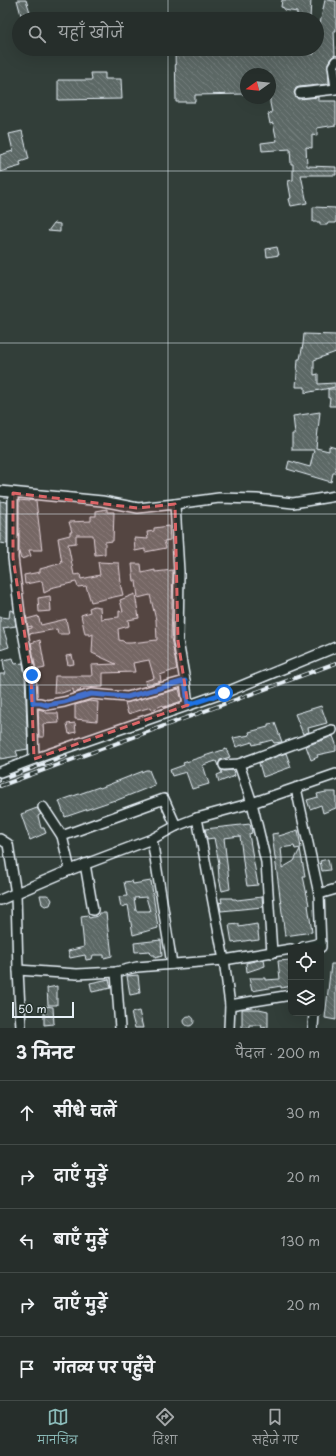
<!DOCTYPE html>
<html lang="hi">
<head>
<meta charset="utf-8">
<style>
	:root { --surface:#262e2b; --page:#323a37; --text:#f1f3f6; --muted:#a4a8a9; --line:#424a47; --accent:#8bbbb9 }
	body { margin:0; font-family:"Playpen Sans","Playpen Sans Deva",sans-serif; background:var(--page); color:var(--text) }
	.controls { position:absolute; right:12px; bottom:12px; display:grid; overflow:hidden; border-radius:8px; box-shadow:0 4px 16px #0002 }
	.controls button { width:36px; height:36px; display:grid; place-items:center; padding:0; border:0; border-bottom:1px solid var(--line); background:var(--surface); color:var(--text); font:20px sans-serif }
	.compass { position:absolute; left:240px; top:68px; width:36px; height:36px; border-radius:50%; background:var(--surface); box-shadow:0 4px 16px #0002; rotate:255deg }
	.scale { position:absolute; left:12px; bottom:10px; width:62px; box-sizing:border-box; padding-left:4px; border:2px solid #e8f1f8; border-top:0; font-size:11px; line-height:14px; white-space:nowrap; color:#e8f1f8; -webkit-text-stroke:3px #26332d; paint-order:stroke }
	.stop { position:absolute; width:12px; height:12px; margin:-9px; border:3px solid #1a73e8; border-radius:50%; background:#fff }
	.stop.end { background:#1a73e8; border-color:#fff; box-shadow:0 1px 4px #0008 }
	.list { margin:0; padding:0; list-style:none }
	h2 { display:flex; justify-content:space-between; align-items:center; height:52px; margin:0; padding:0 16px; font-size:17px }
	h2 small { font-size:13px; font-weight:400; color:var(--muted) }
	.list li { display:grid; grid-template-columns:26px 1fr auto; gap:12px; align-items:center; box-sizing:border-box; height:64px; padding:0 16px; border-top:1px solid var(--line) }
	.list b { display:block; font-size:15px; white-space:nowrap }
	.list em { font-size:13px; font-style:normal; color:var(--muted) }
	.icon { flex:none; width:22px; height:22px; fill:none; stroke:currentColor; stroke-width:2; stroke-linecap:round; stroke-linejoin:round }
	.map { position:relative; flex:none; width:336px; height:1028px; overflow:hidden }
	.search { position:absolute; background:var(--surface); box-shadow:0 4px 16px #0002; left:12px; right:12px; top:12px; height:44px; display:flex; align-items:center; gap:10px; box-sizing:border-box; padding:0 14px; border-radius:22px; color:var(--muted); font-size:15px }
	.sheet { height:372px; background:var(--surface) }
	nav { display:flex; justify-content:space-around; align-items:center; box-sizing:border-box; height:56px; border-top:1px solid var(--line); background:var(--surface); font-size:11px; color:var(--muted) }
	nav a { display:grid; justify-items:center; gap:2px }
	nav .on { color:var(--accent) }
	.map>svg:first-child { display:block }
	.building { fill:url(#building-back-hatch); stroke:#e8f1f8; fill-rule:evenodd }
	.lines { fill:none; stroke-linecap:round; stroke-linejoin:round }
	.minor-casing { stroke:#e8f1f8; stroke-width:12 }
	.minor { stroke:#26332d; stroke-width:9 }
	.rail-casing { stroke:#e8f1f8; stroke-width:4 }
	.rail { stroke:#26332d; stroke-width:2.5; stroke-dasharray:8; stroke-linecap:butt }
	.route { stroke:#1a73e8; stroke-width:5 }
	.marked { fill:#db6466; fill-opacity:0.2; stroke:#db6466; stroke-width:3; stroke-dasharray:8 5; stroke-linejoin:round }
	.grid { fill:none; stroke:#e8f1f8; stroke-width:1; stroke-opacity:0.55 }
</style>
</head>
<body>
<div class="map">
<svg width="336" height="1028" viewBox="0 0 336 1028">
	<defs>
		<pattern id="building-back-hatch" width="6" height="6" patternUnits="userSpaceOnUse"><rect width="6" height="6" fill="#5c6865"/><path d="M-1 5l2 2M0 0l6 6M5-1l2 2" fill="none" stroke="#737e7c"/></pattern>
	</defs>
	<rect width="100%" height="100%" fill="#323e39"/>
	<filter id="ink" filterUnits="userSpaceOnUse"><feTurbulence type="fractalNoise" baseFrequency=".025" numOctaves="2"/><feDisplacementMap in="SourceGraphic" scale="8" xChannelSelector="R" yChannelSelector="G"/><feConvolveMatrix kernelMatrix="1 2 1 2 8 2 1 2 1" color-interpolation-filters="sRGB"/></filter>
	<g filter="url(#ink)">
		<g class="building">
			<path d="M17 0H26L30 12 21 15Z"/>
			<path d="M282 0H311L310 19H297V12L284 10V8L281 7Z"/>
			<path d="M325 0 336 1V31H334L335 55 331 58 328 63 329 84 299 87 296 88 294 93 298 99 318 97V101H336V125L317 128V136L312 135V148L306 147 307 166 336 167V175H301L307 203 291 206 289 199 291 198 288 181 293 180V164H291L290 149 262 151 261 143 277 141 273 123 270 124 268 114 272 113 270 103V74H246V94L195 95V102H176L175 49H266V52L301 53V49H309L308 54H314L315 49H317V46H320L318 33Z"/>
			<path d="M91 73H105V79H121L122 99 58 100V80H92Z"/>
			<path d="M22 131 29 159 20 162 21 166 0 172V155L13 151 9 134Z"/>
			<path d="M313 207 336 208V223H328L327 225H320V222H313Z"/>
			<path d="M54 223 60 224V232L48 231Z"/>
			<path d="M277 247 279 255 267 257 266 249Z"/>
			<path d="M304 334 336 335V352L314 360V375L318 374V384L335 383V387L305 393V387H296L298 359H300L303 344Z"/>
			<path d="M328 389H336V406H329L330 398H328Z"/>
			<path d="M320 412 316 448 329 451V446L336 448V473H333L331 482 287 469 289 461 310 467 314 450H292V434H295L293 416Z"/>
			<path d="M19 500 29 501V500L36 501 42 550H29L31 556 21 559 19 552Z"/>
			<path d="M0 501 7 502V544L0 543Z"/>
			<path d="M107 509V512H114L113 541 105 542V554L95 555 93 535H76V543L68 544 74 575 80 574 81 579 100 575 98 562 119 563 121 583H120L123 595 91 602 86 586 78 587 76 582 50 588V590L44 593 42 581 25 584 24 575 40 572V569L62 563 58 538 70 535V532H72L69 522 91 521V516H96V511Z"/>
			<path d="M169 526 170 540 164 541 166 548 145 552V549L135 551 134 538 148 539 147 532 154 531V528Z"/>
			<path d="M132 564H141L142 573 155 570V572L173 570 171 638 177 669 160 675 161 681 146 685 145 681 154 678 149 660 133 663 135 672 103 673V687L81 688 80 691 73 693V689L62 693H54L55 676H92L91 665 116 664 92 653 93 634 89 636V634H85L81 615 90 612 89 608 94 606 100 607 101 619 119 617V611L123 612 120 600 135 594 139 618 128 620 129 626 118 629 119 640 123 641 125 643H131L157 640 156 620 150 595 138 598 136 581H134Z"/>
			<path d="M50 596 51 611 39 612 38 598Z"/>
			<path d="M10 610 14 611 16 626 3 628 9 647 0 650V617L9 618Z"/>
			<path d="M26 616 27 619 38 616 41 625 66 619 69 634H58L57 629 29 634 28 629 32 628V626L28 627Z"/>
			<path d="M40 640 45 668 36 670 31 643Z"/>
			<path d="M72 655 74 664 68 665 66 656Z"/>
			<path d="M13 658 15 664 23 663 25 676 28 749 16 751 18 756 0 759V674H5L3 660Z"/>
			<path d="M179 689 182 701 164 707 163 705 152 710 151 707 128 714 125 703Z"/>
			<path d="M89 701 98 702 97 721 75 719V705Z"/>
			<path d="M321 706 327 723 308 728 309 732 303 734 295 714Z"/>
			<path d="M38 709 46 711V713H58L59 723 43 724 44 737H39Z"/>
			<path d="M75 723 76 732 69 734 67 724Z"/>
			<path d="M275 723 282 742 274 743 272 740 253 745 252 742 236 747 233 738 250 735 249 732 268 727V724Z"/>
			<path d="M333 736 336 744V751L317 755 318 757 311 760 306 746Z"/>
			<path d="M226 749 230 757 220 760 218 766 216 761 203 765 209 784 192 789 186 772 172 776 170 770 184 765 183 763Z"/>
			<path d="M286 753 291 767 263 777 259 763Z"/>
			<path d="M220 769 224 771 233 770 235 776 219 782 217 775 222 773Z"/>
			<path d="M146 770H149L155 785 115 801V800L65 817 59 801 99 787 100 788Z"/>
			<path d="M326 792H336V808L323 813 321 805 310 809 307 800 318 797 317 794Z"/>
			<path d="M37 808 41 814 38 816 41 828H44L46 833 30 840 21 814Z"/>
			<path d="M250 824 252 833 249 834 252 852 258 885 247 886 244 869 240 836 224 838 230 889 222 891 219 878 218 864 219 863 214 838 207 839 205 829Z"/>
			<path d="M298 830 301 848 295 849 294 846 281 848 282 858V868L294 861 300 849 305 876H303L309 905H308L312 932 285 936 272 834 278 833 279 836Z"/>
			<path d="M328 859 330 870 322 871 320 861Z"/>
			<path d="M132 881 133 884 151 881 158 928 133 935 128 905 121 907 119 897 127 896 124 882ZM146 897 150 911H136L134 898Z"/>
			<path d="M40 895H47L50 897 52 900 50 905 45 906 42 904Z"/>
			<path d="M262 897 263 907 221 911 219 902 222 903 221 898H232V899H236L237 900Z"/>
			<path d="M99 913H106L109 939H110L112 956 104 958V955H93L92 959 86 960 85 955 70 958 68 951 84 947 81 916 88 915 89 918 98 916Z"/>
			<path d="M239 924V927L257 924 259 940 251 941V940L232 943 229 925Z"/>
			<path d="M161 940 162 956 155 958V955H151L150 951 135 952 134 943Z"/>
			<path d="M264 959 265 966 247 972 246 963Z"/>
			<path d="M291 960V986L281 988V986L252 991 249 978H265V980L280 979 278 961Z"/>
			<path d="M331 964H336V1020L325 1018Z"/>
			<path d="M138 975 140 993 130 995 127 976Z"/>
			<path d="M109 979 111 988 92 992 90 983Z"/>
			<path d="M57 986V1005H48L47 988Z"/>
			<path d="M44 1006 53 1007 54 1024 44 1025Z"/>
			<path d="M242 1009H259L268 1011V1027L262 1028 261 1025H249V1028H242Z"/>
			<path d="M139 1011 143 1028H135L131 1013Z"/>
			<circle cx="189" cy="1021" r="5"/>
		</g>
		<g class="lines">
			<defs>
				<g id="minor">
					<path d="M336 61 333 66 336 88"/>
					<path d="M300 93 336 89"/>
					<path d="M0 491 102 501 138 508 175 504 179 572 178 641 185 681 188 705"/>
					<path d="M13 493V558L21 622 31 675 34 759"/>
					<path d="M175 504 219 498 257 499 293 503 336 496"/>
					<path d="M33 703H40L47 705 64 702 91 694 127 697 185 681"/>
					<path d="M239 764 252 803 266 862 272 953"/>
					<path d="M224 765 239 764 332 730"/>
					<path d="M0 772 34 759 224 693 336 647"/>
					<path d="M296 788 319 894 321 947"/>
					<path d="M43 807 62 836 70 870"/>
					<path d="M197 818 224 960 230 1005 229 1028"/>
					<path d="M62 836 164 799 176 826"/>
					<path d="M0 839 8 844 16 894 18 970 21 1028"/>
					<path d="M152 839 172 964"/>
					<path d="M85 864 93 910"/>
					<path d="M319 894 336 889"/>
					<path d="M0 900 70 870 152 839 176 826 197 818 252 803 336 774"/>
					<path d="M303 947 321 943"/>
					<path d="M18 970 77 974 116 972 137 967 224 960 291 949"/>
					<path d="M116 972 120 1028"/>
					<path d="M230 1005 291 995"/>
					<path d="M313 1028 314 1013"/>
				</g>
			</defs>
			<use href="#minor" class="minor-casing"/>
			<use href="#minor" class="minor"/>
			<defs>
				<g id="rail">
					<path d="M0 780 66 756"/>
					<path d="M0 786 336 663"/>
				</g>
			</defs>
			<use href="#rail" class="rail-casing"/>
			<use href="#rail" class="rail"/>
		</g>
	</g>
	<g class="lines" filter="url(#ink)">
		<path class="route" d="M32 675 33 703H40L47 705 64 702 91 694 127 697 185 681 188 705 224 693"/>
	</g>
	<path class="marked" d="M13 493 138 508 175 504 178 641 188 705 34 759 31 675 13 558Z"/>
	<path class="grid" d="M168 0V19M168 49V1028M0 171H336M0 343H336M0 514H336M0 685H336M0 857H336"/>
</svg>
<div class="controls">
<button><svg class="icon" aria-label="locate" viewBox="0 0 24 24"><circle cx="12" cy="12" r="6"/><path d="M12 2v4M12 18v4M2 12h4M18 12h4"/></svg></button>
<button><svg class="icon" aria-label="layers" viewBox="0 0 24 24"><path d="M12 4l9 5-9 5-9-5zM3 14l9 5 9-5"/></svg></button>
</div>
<svg class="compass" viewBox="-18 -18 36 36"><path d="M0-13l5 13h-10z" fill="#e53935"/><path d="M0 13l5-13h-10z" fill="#a4a8a9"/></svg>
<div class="scale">50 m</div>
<div class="stop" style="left:224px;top:693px"></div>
<div class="stop end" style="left:32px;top:675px"></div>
<div class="search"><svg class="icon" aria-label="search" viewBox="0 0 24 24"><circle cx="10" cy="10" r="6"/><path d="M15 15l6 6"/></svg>यहाँ खोजें</div>
</div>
<section class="sheet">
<h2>3 मिनट<small>पैदल · 200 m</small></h2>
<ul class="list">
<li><svg class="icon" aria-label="ahead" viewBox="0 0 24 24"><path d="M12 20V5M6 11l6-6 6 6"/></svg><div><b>सीधे चलें</b></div><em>30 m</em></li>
<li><svg class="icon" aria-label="right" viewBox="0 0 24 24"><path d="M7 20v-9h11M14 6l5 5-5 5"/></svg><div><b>दाएँ मुड़ें</b></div><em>20 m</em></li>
<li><svg class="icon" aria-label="left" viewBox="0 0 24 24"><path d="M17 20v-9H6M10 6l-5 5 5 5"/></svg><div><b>बाएँ मुड़ें</b></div><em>130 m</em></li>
<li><svg class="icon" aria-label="right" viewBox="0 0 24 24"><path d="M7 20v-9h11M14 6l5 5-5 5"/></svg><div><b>दाएँ मुड़ें</b></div><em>20 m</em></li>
<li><svg class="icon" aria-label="arrive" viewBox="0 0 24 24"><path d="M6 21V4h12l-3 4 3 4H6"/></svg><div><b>गंतव्य पर पहुँचे</b></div></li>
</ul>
</section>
<nav>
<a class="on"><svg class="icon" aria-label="map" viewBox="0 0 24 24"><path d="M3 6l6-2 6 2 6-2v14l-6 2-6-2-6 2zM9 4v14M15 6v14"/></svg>मानचित्र</a>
<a><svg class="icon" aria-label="directions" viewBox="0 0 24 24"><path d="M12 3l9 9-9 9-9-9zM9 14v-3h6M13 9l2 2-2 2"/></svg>दिशा</a>
<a><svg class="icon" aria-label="saved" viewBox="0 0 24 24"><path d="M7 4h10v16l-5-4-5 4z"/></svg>सहेजे गए</a>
</nav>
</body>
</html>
